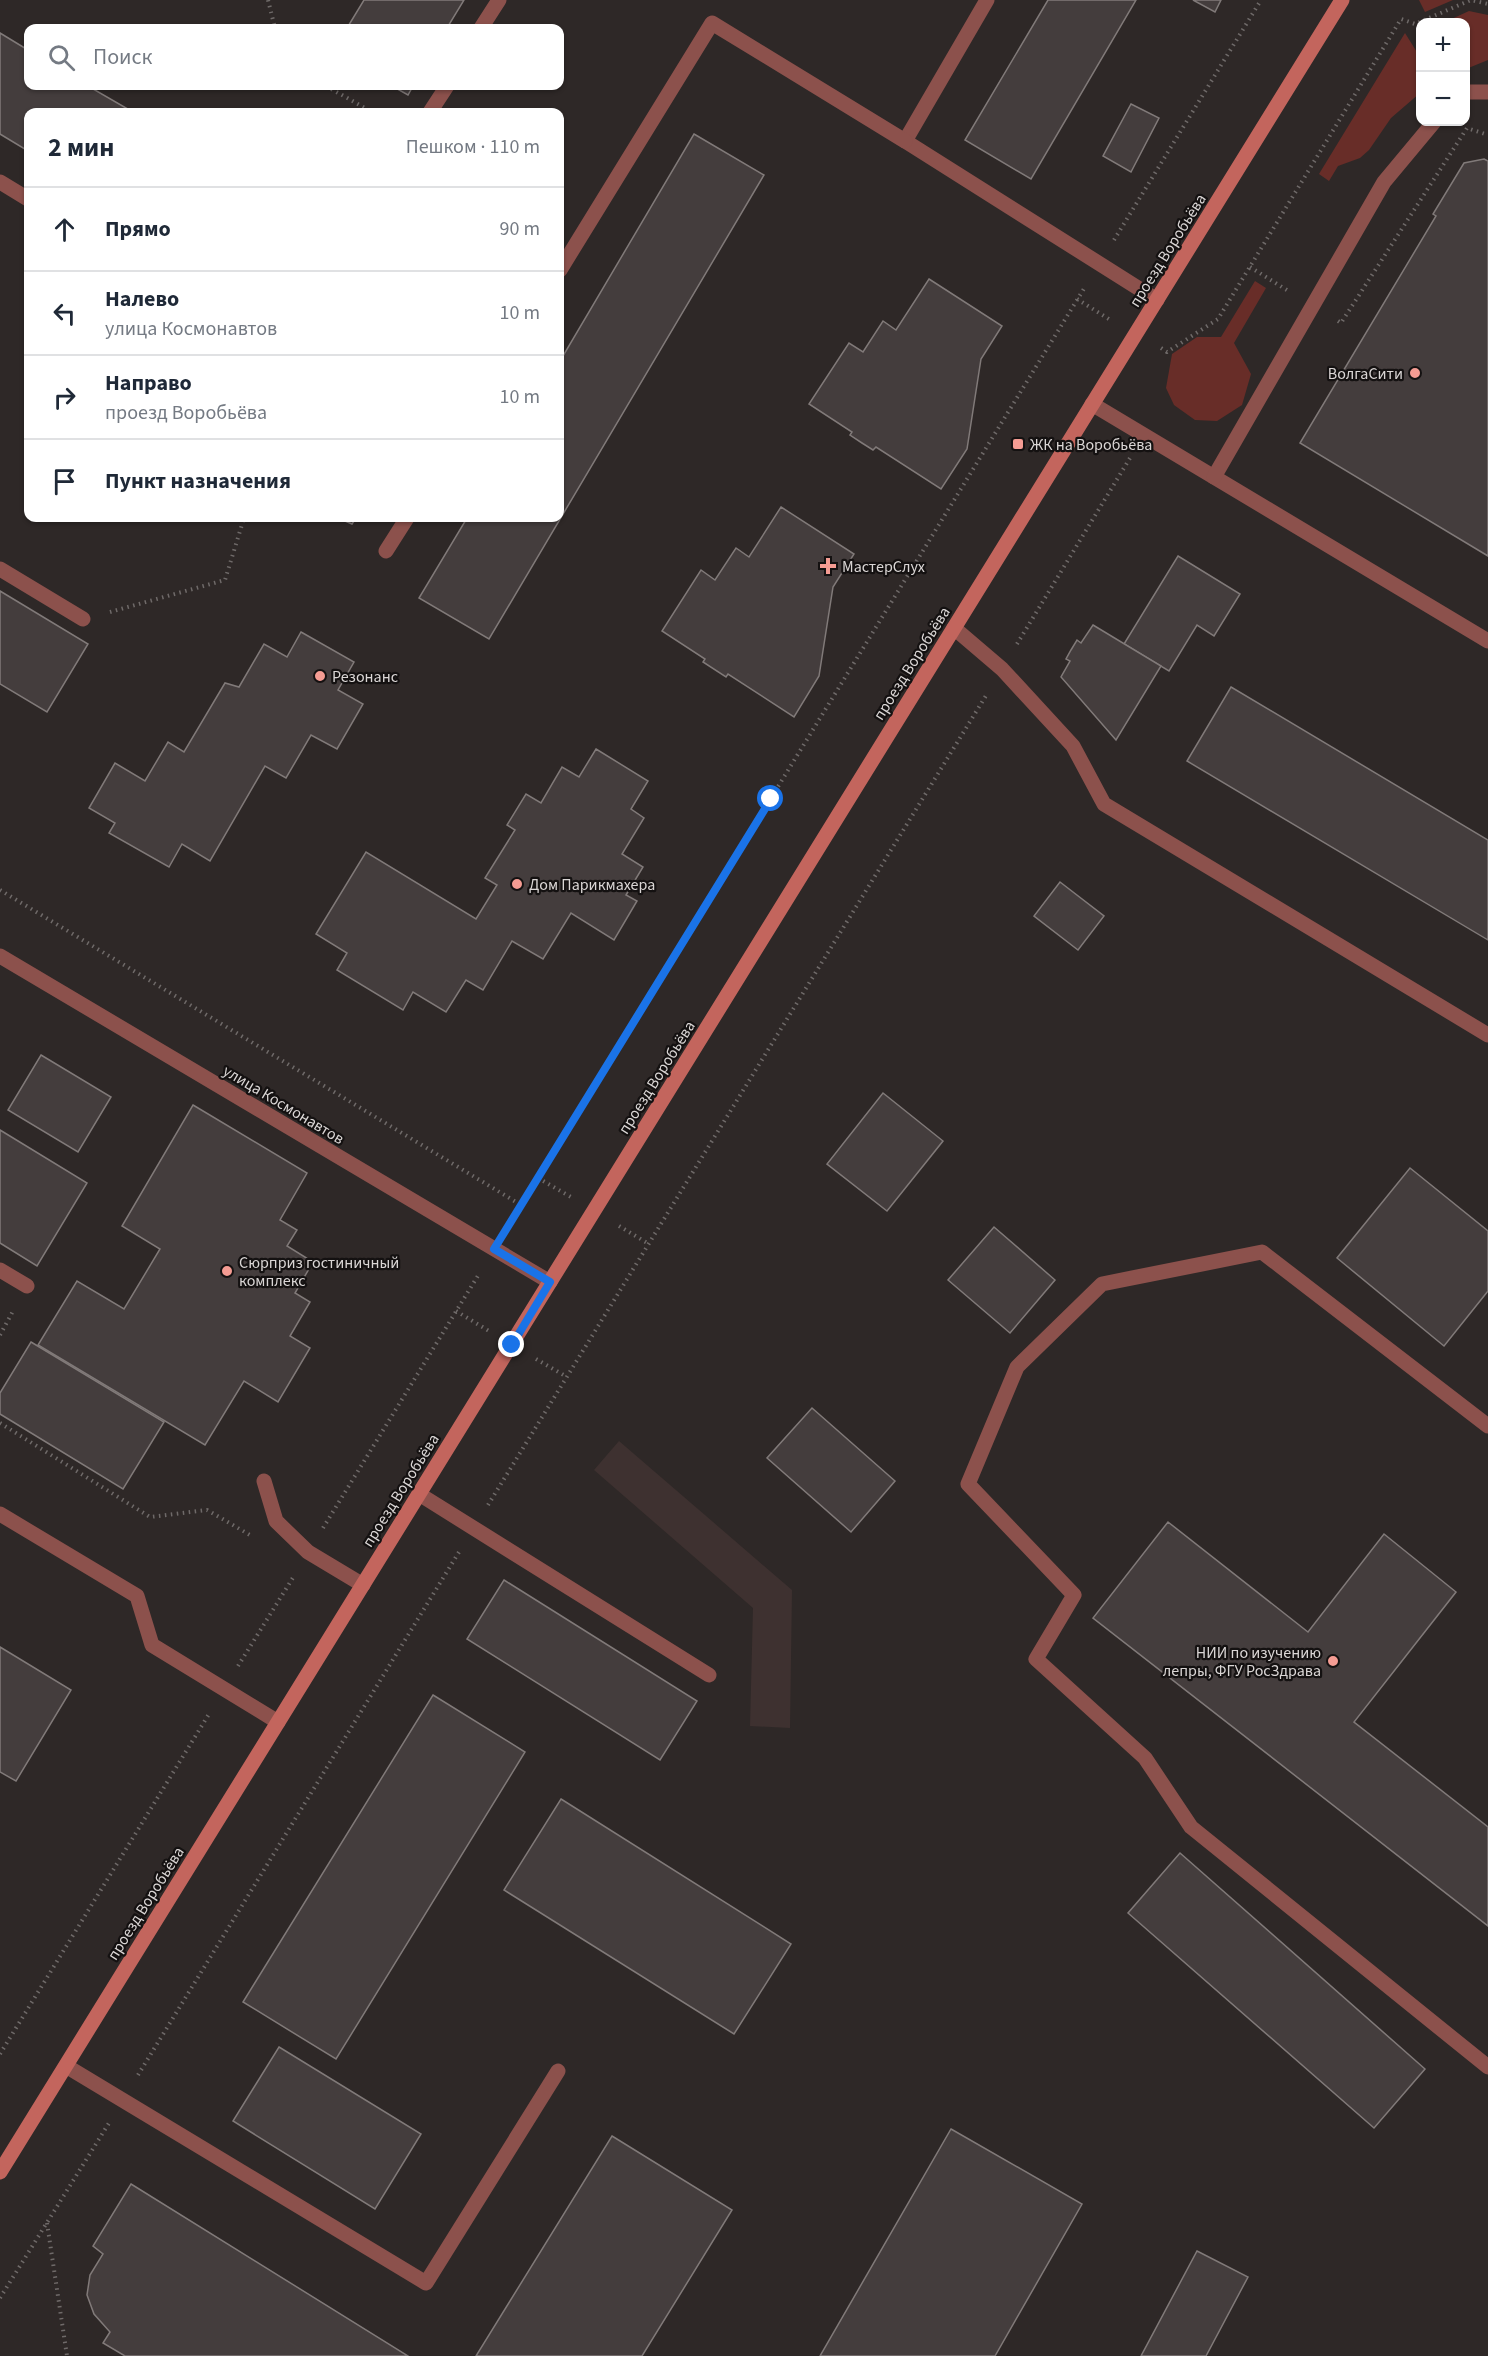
<!DOCTYPE html>
<html lang="ru">
<head>
<meta charset="utf-8">
<style>
	:root { --surface:#fff; --page:#f6f6f7; --text:#1f2937; --muted:#747a83; --line:#e0e1e3 }
	body { margin:0; font-family:"Source Sans 3",sans-serif; background:var(--page); color:var(--text) }
	.controls { position:absolute; right:18px; top:18px; display:grid; overflow:hidden; border-radius:12px; box-shadow:0 2px 4px #0004 }
	.controls button { width:54px; height:54px; display:grid; place-items:center; padding:0; border:0; border-bottom:2px solid var(--line); background:var(--surface); color:var(--text); font:30px sans-serif }
	.stop { position:absolute; width:18px; height:18px; margin:-14px; border:4px solid #1a73e8; border-radius:50%; background:#fff }
	.stop.end { background:#1a73e8; border-color:#fff; box-shadow:0 2px 6px #0008 }
	.list { margin:0; padding:0; list-style:none }
	h2 { display:flex; justify-content:space-between; align-items:center; height:78px; margin:0; padding:0 24px; font-size:26px }
	h2 small { font-size:20px; font-weight:400; color:var(--muted) }
	.list li { display:grid; grid-template-columns:39px 1fr auto; gap:18px; align-items:center; box-sizing:border-box; height:84px; padding:0 24px; border-top:2px solid var(--line) }
	.list b { display:block; font-size:22px; white-space:nowrap }
	.list p { margin:0; font-size:20px; white-space:nowrap; color:var(--muted) }
	.list em { font-size:20px; font-style:normal; color:var(--muted) }
	.icon { flex:none; width:33px; height:33px; fill:none; stroke:currentColor; stroke-width:2; stroke-linecap:round; stroke-linejoin:round }
	.map { position:relative; flex:none; width:1488px; height:2356px; overflow:hidden }
	.search { position:absolute; background:var(--surface); box-shadow:0 2px 4px #0004; left:24px; top:24px; width:540px; height:66px; display:flex; align-items:center; gap:15px; box-sizing:border-box; padding:0 21px; border-radius:12px; color:var(--muted); font-size:22px }
	.panel { position:absolute; background:var(--surface); box-shadow:0 2px 4px #0004; left:24px; top:108px; width:540px; height:414px; border-radius:12px }
	.map>svg:first-child { display:block }
	.built { fill:#3e3130 }
	.green { fill:#682d28 }
	.building { fill:#443d3d; stroke:#817a79; stroke-width:1.5 }
	.lines { fill:none; stroke-linecap:round; stroke-linejoin:round }
	.path { stroke:#6f6a69; stroke-width:4; stroke-dasharray:1.5 4.5; stroke-linecap:butt }
	.service { stroke:#8c514c; stroke-width:15 }
	.minor { stroke:#8c514c; stroke-width:15 }
	.secondary { stroke:#c3655d; stroke-width:15 }
	.route { stroke:#1a73e8; stroke-width:8 }
	.poi-dot { fill:#f59c93; stroke:#141111; stroke-width:2 }
	.labels { text-anchor:middle; stroke-width:4.5; stroke-linejoin:round; paint-order:stroke }
	.street-label { font-size:16px; fill:#dad6d5; stroke:#141111 }
	.poi-label { font-size:16px; fill:#dad6d5; stroke:#141111; text-anchor:start }
</style>
</head>
<body>
<div class="map">
<svg width="1488" height="2356" viewBox="0 0 1488 2356">
	<rect width="100%" height="100%" fill="#2e2827"/>
	<path class="built" d="M619 1441 792 1590 790 1728 750 1726 753 1608 594 1470Z"/>
	<g class="green">
		<path d="M1419 0H1453L1425 12Z"/>
		<path d="M1469 11 1488 15V60L1466 69V22H1445Z"/>
		<path d="M1405 33 1420 57V93L1391 118 1369 150 1360 158 1338 166 1329 181 1319 174Z"/>
		<path d="M1255 281 1266 288 1234 343 1251 374 1242 405 1217 421 1195 420 1174 405 1166 388 1172 354 1197 337H1221Z"/>
	</g>
	<g class="building">
		<path d="M364 0H464L447 28H347Z"/>
		<path d="M1048 0H1136L1031 179 965 140Z"/>
		<path d="M1193 0H1221L1215 12Z"/>
		<path d="M0 33 28 50V86H88L133 112H28V151L0 134Z"/>
		<path d="M392 86H413L408 95Z"/>
		<path d="M1131 104 1159 118 1131 172 1103 156Z"/>
		<path d="M694 134 764 175 489 639 419 598 467 518H560V361Z"/>
		<path d="M1484 159 1488 161V556L1300 443 1436 216 1433 214 1464 163Z"/>
		<path d="M929 279 1002 326 981 359 967 449 941 489 876 447 873 450 862 443 850 435 852 432 809 404 849 343 863 352 883 321 896 330Z"/>
		<path d="M781 507 854 554 833 587 819 676 794 717 728 674 726 677 703 662 705 659 662 631 701 570 715 580 736 548 749 557Z"/>
		<path d="M338 518H356L352 524Z"/>
		<path d="M1178 556 1240 594 1214 636 1197 625 1169 671 1124 644Z"/>
		<path d="M0 591 88 644 47 712 0 684Z"/>
		<path d="M1093 625 1161 666 1116 740 1061 677 1070 661 1066 659 1071 650 1077 640 1081 643Z"/>
		<path d="M301 632 354 662 338 690 363 704 337 749 311 735 286 778 265 766 210 861 182 844 169 867 109 833 115 823 89 808 115 763 145 781 168 742 184 752 225 683 239 687 264 644 287 657Z"/>
		<path d="M1231 687 1488 840V940L1187 761Z"/>
		<path d="M596 749 648 781 631 809 644 818 622 854 643 867 626 895 637 901 614 940 571 913 543 959 512 941 483 990 466 980 446 1012 413 992 403 1010 337 970 347 953 316 934 366 852 476 919 497 885 485 878 515 830 507 825 526 794 541 803 562 767 579 777Z"/>
		<path d="M1060 882 1104 916 1078 950 1034 916Z"/>
		<path d="M41 1055 111 1097 78 1152 8 1110Z"/>
		<path d="M883 1093 943 1141 887 1211 827 1164Z"/>
		<path d="M193 1105 307 1173 280 1220 297 1230 287 1246 313 1262 295 1293 310 1302 290 1336 310 1348 278 1402 244 1381 205 1445 38 1345 77 1281 124 1309 160 1249 122 1226Z"/>
		<path d="M0 1130 87 1183 37 1266 0 1243Z"/>
		<path d="M1410 1168 1488 1231V1291L1444 1346 1337 1258Z"/>
		<path d="M994 1227 1055 1280 1010 1333 948 1280Z"/>
		<path d="M31 1342 164 1422 123 1489 0 1414V1393Z"/>
		<path d="M812 1408 895 1481 851 1532 767 1458Z"/>
		<path d="M1168 1522 1308 1632 1384 1534 1456 1592 1354 1722 1488 1827V1926L1093 1618Z"/>
		<path d="M504 1580 697 1701 660 1760 467 1639Z"/>
		<path d="M0 1647 71 1690 16 1781 0 1772Z"/>
		<path d="M433 1695 525 1752 336 2059 243 2002Z"/>
		<path d="M561 1799 791 1944 734 2034 504 1890Z"/>
		<path d="M1180 1853 1425 2069 1374 2128 1128 1913Z"/>
		<path d="M279 2047 421 2134 375 2209 233 2121Z"/>
		<path d="M951 2129 1082 2204 995 2356H820Z"/>
		<path d="M612 2136 732 2210 642 2356H476Z"/>
		<path d="M131 2184 408 2356H125L103 2343 110 2332 94 2314 87 2295 90 2275 103 2254 93 2246Z"/>
		<path d="M1197 2251 1248 2277 1206 2356H1141Z"/>
	</g>
	<g class="lines">
		<g class="path">
			<path d="M268 0 275 28"/>
			<path d="M326 86 372 112"/>
			<path d="M1114 240 1261 0"/>
			<path d="M1250 267 1290 292"/>
			<path d="M1077 299 1112 321"/>
			<path d="M1338 321 1341 323 1467 128 1488 135"/>
			<path d="M1161 348 1167 352 1218 319 1401 19 1415 24 1471 0 1488 4"/>
			<path d="M110 612 225 580 244 518"/>
			<path d="M1017 644 1130 458"/>
			<path d="M0 890 521 1205"/>
			<path d="M538 1178 571 1197"/>
			<path d="M508 1226 1085 287"/>
			<path d="M619 1226 649 1244"/>
			<path d="M456 1311 489 1331"/>
			<path d="M0 1335 13 1311"/>
			<path d="M536 1359 567 1377"/>
			<path d="M0 1423 150 1517 207 1510 250 1535"/>
			<path d="M488 1505 987 694"/>
			<path d="M323 1528 479 1274"/>
			<path d="M238 1666 294 1576"/>
			<path d="M0 2054 209 1714"/>
			<path d="M138 2075 459 1552"/>
			<path d="M47 2223 67 2356"/>
			<path d="M0 2298 109 2123"/>
		</g>
		<g class="service">
			<path d="M987 0 905 141 1157 300"/>
			<path d="M481 28 499 0"/>
			<path d="M1466 92H1488"/>
			<path d="M430 112 447 86"/>
			<path d="M0 182 28 199"/>
			<path d="M560 270 712 23 905 141"/>
			<path d="M1092 404 1488 641"/>
			<path d="M1214 477 1384 182 1434 122"/>
			<path d="M386 551 407 518"/>
			<path d="M0 569 83 619"/>
			<path d="M954 628 1002 669 1073 746 1104 804 1488 1035"/>
			<path d="M0 1270 27 1286"/>
			<path d="M1488 1426 1262 1252 1102 1284 1017 1367 968 1484 1074 1595 1036 1659 1145 1758 1191 1827 1488 2067"/>
			<path d="M264 1481 276 1521 308 1552 363 1585"/>
			<path d="M419 1494 709 1675"/>
			<path d="M0 1514 137 1596 152 1645 278 1722"/>
			<path d="M66 2066 426 2283 558 2071"/>
		</g>
		<path class="minor" d="M0 956 550 1282"/>
		<path class="secondary" d="M0 2172 1342 0"/>
	</g>
	<g class="lines">
		<path class="route" d="M512 1345 550 1282 494 1249 771 799"/>
	</g>
	<g class="poi-dot">
		<circle cx="1415" cy="373" r="6"/>
		<rect x="1012" y="438" width="12" height="12" rx="3"/>
		<path d="M825 557h6v6h6v6h-6v6h-6v-6h-6v-6h6z"/>
		<circle cx="320" cy="676" r="6"/>
		<circle cx="517" cy="884" r="6"/>
		<circle cx="227" cy="1271" r="6"/>
		<circle cx="1333" cy="1661" r="6"/>
	</g>
	<g class="labels">
		<g class="street-label">
			<text transform="translate(1167 250) rotate(-58)" y="6">проезд Воробьёва</text>
			<text transform="translate(911 663) rotate(-58)" y="6">проезд Воробьёва</text>
			<text transform="translate(656 1077) rotate(-58)" y="6">проезд Воробьёва</text>
			<text transform="translate(284 1104) rotate(31)" y="6">улица Космонавтов</text>
			<text transform="translate(400 1490) rotate(-58)" y="6">проезд Воробьёва</text>
			<text transform="translate(145 1903) rotate(-58)" y="6">проезд Воробьёва</text>
		</g>
		<g class="poi-label">
			<text x="1403" y="379" text-anchor="end">ВолгаСити</text>
			<text x="1030" y="450">ЖК на Воробьёва</text>
			<text x="842" y="572">МастерСлух</text>
			<text x="332" y="682">Резонанс</text>
			<text x="529" y="890">Дом Парикмахера</text>
			<text x="239" y="1268">Сюрприз гостиничный<tspan x="239" dy="18">комплекс</tspan></text>
			<text x="1321" y="1658" text-anchor="end">НИИ по изучению<tspan x="1321" dy="18">лепры, ФГУ РосЗдрава</tspan></text>
		</g>
	</g>
</svg>
<div class="controls">
<button>+</button>
<button>−</button>
</div>
<div class="stop" style="left:771px;top:799px"></div>
<div class="stop end" style="left:512px;top:1345px"></div>
<div class="search"><svg class="icon" aria-label="search" viewBox="0 0 24 24"><circle cx="10" cy="10" r="6"/><path d="M15 15l6 6"/></svg>Поиск</div>
<section class="panel">
<h2>2 мин<small>Пешком · 110 m</small></h2>
<ul class="list">
<li><svg class="icon" aria-label="ahead" viewBox="0 0 24 24"><path d="M12 20V5M6 11l6-6 6 6"/></svg><div><b>Прямо</b></div><em>90 m</em></li>
<li><svg class="icon" aria-label="left" viewBox="0 0 24 24"><path d="M17 20v-9H6M10 6l-5 5 5 5"/></svg><div><b>Налево</b><p>улица Космонавтов</p></div><em>10 m</em></li>
<li><svg class="icon" aria-label="right" viewBox="0 0 24 24"><path d="M7 20v-9h11M14 6l5 5-5 5"/></svg><div><b>Направо</b><p>проезд Воробьёва</p></div><em>10 m</em></li>
<li><svg class="icon" aria-label="arrive" viewBox="0 0 24 24"><path d="M6 21V4h12l-3 4 3 4H6"/></svg><div><b>Пункт назначения</b></div></li>
</ul>
</section>
</div>
</body>
</html>
